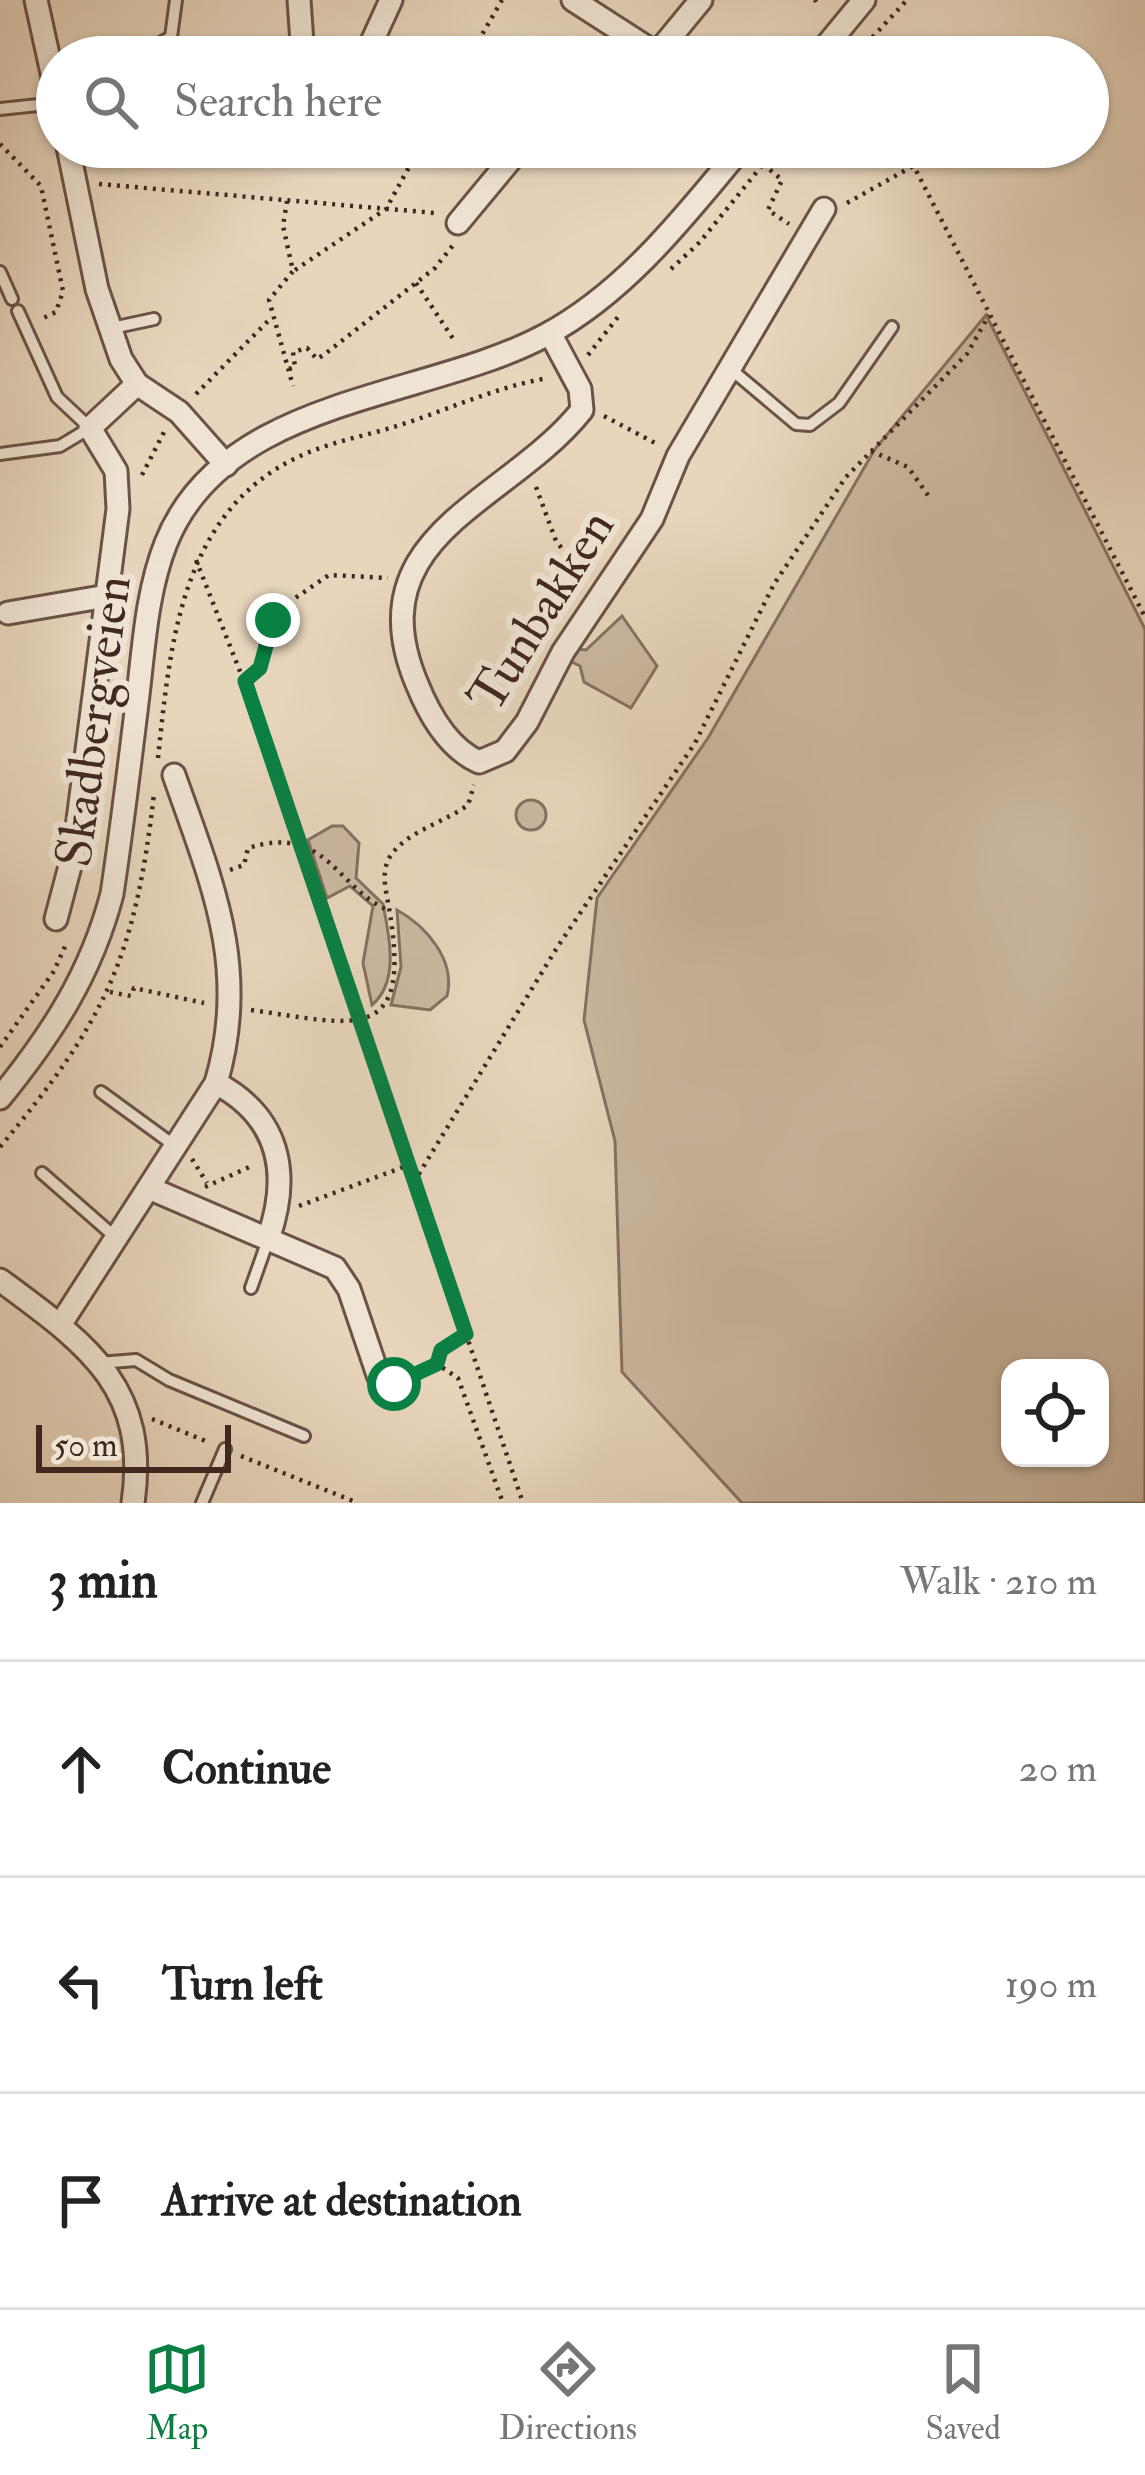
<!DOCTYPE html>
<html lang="en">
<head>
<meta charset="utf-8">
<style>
	:root { --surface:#fff; --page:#f2f2f2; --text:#222; --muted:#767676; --line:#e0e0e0; --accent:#0b8043 }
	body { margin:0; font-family:"IM FELL Double Pica",serif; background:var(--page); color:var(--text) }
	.controls { position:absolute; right:36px; bottom:36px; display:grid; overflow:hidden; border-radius:24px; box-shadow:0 3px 9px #0004 }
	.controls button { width:108px; height:108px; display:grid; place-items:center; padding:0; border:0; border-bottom:3px solid var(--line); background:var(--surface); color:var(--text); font:60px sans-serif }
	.scale { position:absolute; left:36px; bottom:30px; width:195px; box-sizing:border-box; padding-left:12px; border:6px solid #41281f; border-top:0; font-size:33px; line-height:42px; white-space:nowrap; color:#41281f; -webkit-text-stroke:9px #efe4d3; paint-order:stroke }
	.stop { position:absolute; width:36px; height:36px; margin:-27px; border:9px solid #0b8043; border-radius:50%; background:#fff }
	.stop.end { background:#0b8043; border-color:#fff; box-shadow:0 3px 12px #0008 }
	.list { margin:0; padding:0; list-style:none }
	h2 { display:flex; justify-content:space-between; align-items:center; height:156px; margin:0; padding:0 48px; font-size:51px }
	h2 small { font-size:39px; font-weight:400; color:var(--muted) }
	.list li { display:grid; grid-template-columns:78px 1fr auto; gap:36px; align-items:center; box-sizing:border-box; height:216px; padding:0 48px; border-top:3px solid var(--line) }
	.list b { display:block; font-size:45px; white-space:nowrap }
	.list em { font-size:39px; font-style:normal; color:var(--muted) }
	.icon { flex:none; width:66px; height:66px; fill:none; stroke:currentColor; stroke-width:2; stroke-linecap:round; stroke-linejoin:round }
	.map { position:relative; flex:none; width:1145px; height:1503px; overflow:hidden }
	.search { position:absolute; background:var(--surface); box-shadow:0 3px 9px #0004; left:36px; right:36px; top:36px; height:132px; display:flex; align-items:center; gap:30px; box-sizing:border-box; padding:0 42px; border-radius:66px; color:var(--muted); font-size:45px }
	.sheet { height:804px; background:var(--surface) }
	nav { display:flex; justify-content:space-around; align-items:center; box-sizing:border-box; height:168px; border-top:3px solid var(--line); background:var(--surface); font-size:33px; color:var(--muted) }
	nav a { display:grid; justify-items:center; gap:6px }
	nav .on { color:var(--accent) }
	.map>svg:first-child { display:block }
	.green { fill:#cbb8a1; stroke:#867060; stroke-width:3; fill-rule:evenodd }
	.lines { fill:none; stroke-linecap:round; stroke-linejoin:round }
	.service-casing { stroke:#6a5346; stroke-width:16 }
	.minor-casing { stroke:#6a5346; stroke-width:27 }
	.path { stroke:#41281f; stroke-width:4.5; stroke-dasharray:3 6; stroke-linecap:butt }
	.service { stroke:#efe4d3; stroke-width:10 }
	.minor { stroke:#efe4d3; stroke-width:21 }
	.route { stroke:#0b8043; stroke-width:15 }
	.labels { text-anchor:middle; stroke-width:12; stroke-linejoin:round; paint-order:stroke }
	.street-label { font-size:51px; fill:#41281f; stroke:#efe4d3 }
</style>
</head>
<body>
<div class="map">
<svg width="1145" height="1503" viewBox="0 0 1145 1503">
	<rect width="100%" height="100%" fill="#e7d5bc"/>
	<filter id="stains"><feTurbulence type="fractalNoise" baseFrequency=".00167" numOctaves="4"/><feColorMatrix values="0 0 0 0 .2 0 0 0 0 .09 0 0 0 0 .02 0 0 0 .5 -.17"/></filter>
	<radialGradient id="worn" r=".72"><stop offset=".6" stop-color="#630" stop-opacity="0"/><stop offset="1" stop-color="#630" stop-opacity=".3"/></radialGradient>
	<g class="green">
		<path d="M986 315 1145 629V1503H742L622 1372 615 1141 584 1020 597 898 708 738 875 449ZM1010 1368H1100V1458H1010Z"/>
		<path d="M622 616 657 666 631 708 584 682 580 666 570 661 576 649 586 650Z"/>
		<circle cx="531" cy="815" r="15"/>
		<path d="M332 826H343L359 843 356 878 383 904C389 936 400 981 372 1005L363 963 373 906 350 886 327 898 308 840Z"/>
		<path d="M397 910C426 926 456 960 447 996L430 1010 391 1005 401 967Z"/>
	</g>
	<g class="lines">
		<defs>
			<g id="service">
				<path d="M115 57 144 52 171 37 176 0"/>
				<path d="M0 109 57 103"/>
				<path d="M0 272 12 299"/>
				<path d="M112 328 154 319"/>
				<path d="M733 371 796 424 810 425 839 403 892 327"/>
				<path d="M0 454 60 446 90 428 57 397 18 311"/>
				<path d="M101 1092 175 1146"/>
				<path d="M42 1173 114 1236"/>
				<path d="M251 1288 268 1240"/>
				<path d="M99 1363 136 1360 169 1380 304 1436"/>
				<path d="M202 1503 225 1449"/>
			</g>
			<g id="minor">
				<path d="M36 0 57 96"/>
				<path d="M299 0 303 57"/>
				<path d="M573 0 657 54"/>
				<path d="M365 57 391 0"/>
				<path d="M654 57 701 0"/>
				<path d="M817 57 864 0"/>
				<path d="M68 147 97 289 121 359 137 384 179 412 226 465"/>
				<path d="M458 223 521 147"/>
				<path d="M550 333 580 389 582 410C508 503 354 535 417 684 429 714 448 748 479 762L505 751 527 722 563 652 652 519 678 456 824 209"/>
				<path d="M8 613 107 596"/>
				<path d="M56 919 74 851 118 509 116 471 90 428 137 384"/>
				<path d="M216 1083C280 1117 291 1174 268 1239"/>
				<path d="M0 1098C52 1034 91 974 112 894 122 828 130 761 138 695 144 644 147 591 166 543 225 396 425 400 546 335 626 292 685 216 742 147"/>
				<path d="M149 1188 335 1268 349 1289 378 1375"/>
				<path d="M0 1280C85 1343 150 1386 133 1503"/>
				<path d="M60 1325 216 1083C250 968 212 883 174 775"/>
			</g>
		</defs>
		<use href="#service" class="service-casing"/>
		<use href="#minor" class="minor-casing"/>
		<g class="path">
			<path d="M815 0 816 2"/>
			<path d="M469 57 502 0"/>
			<path d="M854 57 907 0"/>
			<path d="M0 144 41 186 63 291 56 312 41 319"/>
			<path d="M904 147 1145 617"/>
			<path d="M763 164 782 180 768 210 789 224"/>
			<path d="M99 184 435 213"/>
			<path d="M287 201 283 226 293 271 269 300 293 386"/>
			<path d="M847 203 913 166"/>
			<path d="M671 269 700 242 777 147"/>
			<path d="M295 270 386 209 420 147"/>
			<path d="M416 283 456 343"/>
			<path d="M588 355 618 317"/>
			<path d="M289 369 295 367 293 352 307 348 317 359 325 354 435 268 454 244"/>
			<path d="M196 394 272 317"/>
			<path d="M604 416 657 444"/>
			<path d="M871 451 908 467 930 498"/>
			<path d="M142 475 164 432"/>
			<path d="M536 487 556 541 576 566 553 600 555 624"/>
			<path d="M196 560 258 717 523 1503"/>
			<path d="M576 566 597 555"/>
			<path d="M247 679 260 667 279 609 329 575 388 578"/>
			<path d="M158 758C170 647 180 514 296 458 328 442 366 436 400 425 450 409 496 387 548 378"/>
			<path d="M230 870 244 865 248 848C327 823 336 889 390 911"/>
			<path d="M110 992 131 996 134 988 204 1003"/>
			<path d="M251 1010C357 1025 413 1046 389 908 386 890 380 871 391 855 408 831 445 822 468 805L474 785"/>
			<path d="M0 1047 54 971 67 942"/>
			<path d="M0 1147C106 1020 135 958 154 794"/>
			<path d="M192 1159 207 1183"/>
			<path d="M414 1182 558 946 695 743 774 584 846 477 967 354 989 315"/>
			<path d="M205 1187 254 1165"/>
			<path d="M299 1206 406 1166"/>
			<path d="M437 1363 441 1350 465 1334"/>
			<path d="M402 1380 437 1364 458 1378 503 1503"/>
			<path d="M152 1419 208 1442"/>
			<path d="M241 1456 358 1503"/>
		</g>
		<use href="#service" class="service"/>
		<use href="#minor" class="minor"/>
	</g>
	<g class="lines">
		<path class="route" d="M273 620 260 668 245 681 466 1334 441 1350 437 1364 394 1384"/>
	</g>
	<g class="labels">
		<g class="street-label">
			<text transform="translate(540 610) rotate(-58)" y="18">Tunbakken</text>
			<text transform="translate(92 721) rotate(-82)" y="18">Skadbergveien</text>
		</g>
	</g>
	<rect width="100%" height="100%" filter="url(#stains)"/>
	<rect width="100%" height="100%" fill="url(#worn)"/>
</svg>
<div class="controls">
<button><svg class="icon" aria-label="locate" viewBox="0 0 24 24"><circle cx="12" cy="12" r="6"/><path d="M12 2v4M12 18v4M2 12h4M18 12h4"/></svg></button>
</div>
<div class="scale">50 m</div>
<div class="stop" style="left:394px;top:1384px"></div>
<div class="stop end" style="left:273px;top:620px"></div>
<div class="search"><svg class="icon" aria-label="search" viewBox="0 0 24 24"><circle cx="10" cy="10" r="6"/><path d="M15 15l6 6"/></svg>Search here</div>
</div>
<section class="sheet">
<h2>3 min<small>Walk · 210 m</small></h2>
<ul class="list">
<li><svg class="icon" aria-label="ahead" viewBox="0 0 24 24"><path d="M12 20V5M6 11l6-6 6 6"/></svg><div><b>Continue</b></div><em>20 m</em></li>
<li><svg class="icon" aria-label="left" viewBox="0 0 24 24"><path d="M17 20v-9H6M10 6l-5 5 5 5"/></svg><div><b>Turn left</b></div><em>190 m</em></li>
<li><svg class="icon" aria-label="arrive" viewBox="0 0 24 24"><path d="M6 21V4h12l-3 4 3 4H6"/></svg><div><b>Arrive at destination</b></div></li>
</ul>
</section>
<nav>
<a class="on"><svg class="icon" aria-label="map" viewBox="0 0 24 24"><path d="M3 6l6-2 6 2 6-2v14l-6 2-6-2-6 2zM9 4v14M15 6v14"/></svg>Map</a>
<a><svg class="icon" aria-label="directions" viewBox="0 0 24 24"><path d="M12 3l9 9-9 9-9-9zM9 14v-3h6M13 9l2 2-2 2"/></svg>Directions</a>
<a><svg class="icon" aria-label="saved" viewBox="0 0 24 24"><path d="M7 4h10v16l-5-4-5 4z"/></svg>Saved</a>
</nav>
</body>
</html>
